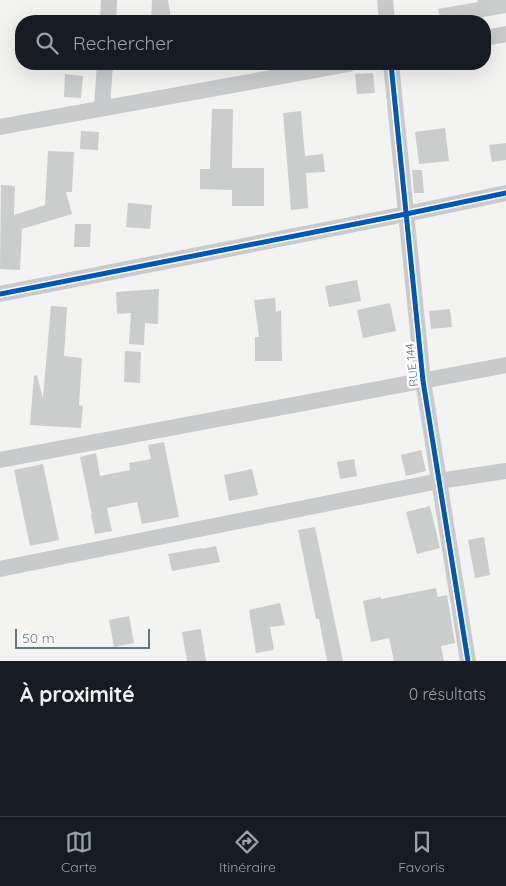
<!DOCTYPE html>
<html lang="fr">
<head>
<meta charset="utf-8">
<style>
	:root { --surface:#171b24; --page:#20242c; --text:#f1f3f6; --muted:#9ea1a6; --line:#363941; --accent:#95a2a8 }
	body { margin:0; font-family:Quicksand,sans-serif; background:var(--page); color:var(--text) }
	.scale { position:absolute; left:15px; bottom:12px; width:135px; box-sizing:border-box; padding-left:5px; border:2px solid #637781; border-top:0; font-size:14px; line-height:18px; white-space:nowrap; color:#637781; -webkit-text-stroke:4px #fff; paint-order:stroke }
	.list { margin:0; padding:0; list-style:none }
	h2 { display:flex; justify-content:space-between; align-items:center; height:65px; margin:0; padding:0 20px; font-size:21px }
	h2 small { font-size:16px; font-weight:400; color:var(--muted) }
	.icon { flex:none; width:28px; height:28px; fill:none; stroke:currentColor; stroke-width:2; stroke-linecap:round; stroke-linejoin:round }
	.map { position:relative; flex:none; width:506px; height:661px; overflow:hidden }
	.search { position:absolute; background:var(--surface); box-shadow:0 5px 20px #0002; left:15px; right:15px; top:15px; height:55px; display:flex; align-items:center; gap:12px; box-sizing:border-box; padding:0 18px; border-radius:20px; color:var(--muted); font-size:19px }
	.sheet { height:155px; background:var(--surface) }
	nav { display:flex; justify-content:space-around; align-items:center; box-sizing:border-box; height:70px; border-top:1px solid var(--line); background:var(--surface); font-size:14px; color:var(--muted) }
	nav a { display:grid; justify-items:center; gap:2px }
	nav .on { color:var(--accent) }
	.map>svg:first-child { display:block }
	.building { fill:#cbcccc }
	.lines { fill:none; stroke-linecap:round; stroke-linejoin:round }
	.minor { stroke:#c8cacb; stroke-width:16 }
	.cycleway-casing { stroke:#fff; stroke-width:8 }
	.cycleway { stroke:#0057b8; stroke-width:5 }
	.labels { text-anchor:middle; stroke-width:5; stroke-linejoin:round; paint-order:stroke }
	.street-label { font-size:12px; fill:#637781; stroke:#fff }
</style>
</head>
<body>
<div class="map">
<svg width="506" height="661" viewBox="0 0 506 661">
	<rect width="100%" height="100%" fill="#f3f3f1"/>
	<g class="building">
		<path d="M152 0H168L170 11V21H151Z"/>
		<path d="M477 0H506V13L461 21H441L438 9 478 2Z"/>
		<path d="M373 73 375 93 357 94 355 74Z"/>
		<path d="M65 74 83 76 81 98 64 97Z"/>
		<path d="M212 109H233L232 168H264V206H232V190L200 189V169H210Z"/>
		<path d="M301 111 305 156 323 154 325 172 306 173 308 208 291 210 283 113Z"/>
		<path d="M445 128 449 161 419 164 415 132Z"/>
		<path d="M81 131 99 132 98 150 80 149Z"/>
		<path d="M506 143V160L492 162 489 145Z"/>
		<path d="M48 151 74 152 72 192H66L72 214 22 229 20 270 0 269 1 185 15 186 14 215 45 205Z"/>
		<path d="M412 170H422L424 193H414Z"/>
		<path d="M128 203 152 205 150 229 126 227Z"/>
		<path d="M75 224H91L90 247H74Z"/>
		<path d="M357 280 361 301 329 307 325 286Z"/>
		<path d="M159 289 158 324 145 323 144 345 129 344 131 313 117 314 116 292Z"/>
		<path d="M275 298 276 312 281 310 282 361H255V337H259L254 300Z"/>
		<path d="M390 303 396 331 363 338 357 310Z"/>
		<path d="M51 306 67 307 64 356 82 358 79 405 83 406 81 428 30 425 34 376 37 375 43 399V397Z"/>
		<path d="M450 309 452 327 431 329 429 311Z"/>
		<path d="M125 351 141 352 140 383 124 382Z"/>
		<path d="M164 442 179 517 142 524 137 502 107 508 112 531 95 534 91 515H92L80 457 96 453 100 476 130 470 129 463 151 459 148 445Z"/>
		<path d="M421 450 426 471 406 476 401 455Z"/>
		<path d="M354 459 357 476 340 479 337 462Z"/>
		<path d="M43 464 59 540 30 546 14 470Z"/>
		<path d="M252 469 258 495 229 501 224 475Z"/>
		<path d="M430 506 440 548 417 554 406 512Z"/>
		<path d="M315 527 333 613 343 661H327L319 619H316L298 530Z"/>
		<path d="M484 537 490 575 475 578 468 540Z"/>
		<path d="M216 546 220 562 172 571 168 554 202 548V549Z"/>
		<path d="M436 588 438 597 447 595 455 643 441 646 444 661H394L389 638 371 642 363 601 381 597V599Z"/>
		<path d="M280 603 285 625 270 627 274 650 256 653 249 610Z"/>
		<path d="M129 616 134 643 114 647 109 620Z"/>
		<path d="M201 629 206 661H187L182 632Z"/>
	</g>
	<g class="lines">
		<g class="minor">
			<path d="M385 0 387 21"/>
			<path d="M108 21 109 0"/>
			<path d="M485 38 506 34"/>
			<path d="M391 64 423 381 468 661"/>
			<path d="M102 108 105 64"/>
			<path d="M0 127 349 64"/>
			<path d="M0 294 406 214 506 193"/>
			<path d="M0 460 506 365"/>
			<path d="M0 569 439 481 506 471"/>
		</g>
		<defs>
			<g id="cycleway">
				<path d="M391 64 423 381 468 661"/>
				<path d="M0 294 406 214 506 193"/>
			</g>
		</defs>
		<use href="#cycleway" class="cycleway-casing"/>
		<use href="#cycleway" class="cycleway"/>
	</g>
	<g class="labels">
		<g class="street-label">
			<text transform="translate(412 365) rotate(-96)" y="4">RUE 144</text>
		</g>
	</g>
</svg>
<div class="scale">50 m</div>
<div class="search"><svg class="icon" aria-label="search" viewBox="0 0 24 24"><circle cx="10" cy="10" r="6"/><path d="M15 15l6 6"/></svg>Rechercher</div>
</div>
<section class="sheet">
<h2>À proximité<small>0 résultats</small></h2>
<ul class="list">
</ul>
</section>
<nav>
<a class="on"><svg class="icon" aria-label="map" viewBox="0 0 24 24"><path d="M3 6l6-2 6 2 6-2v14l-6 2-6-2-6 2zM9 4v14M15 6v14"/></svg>Carte</a>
<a><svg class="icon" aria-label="directions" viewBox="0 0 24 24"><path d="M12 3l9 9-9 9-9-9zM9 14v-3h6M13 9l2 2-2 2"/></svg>Itinéraire</a>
<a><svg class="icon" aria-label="saved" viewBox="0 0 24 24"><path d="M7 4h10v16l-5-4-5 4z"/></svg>Favoris</a>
</nav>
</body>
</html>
